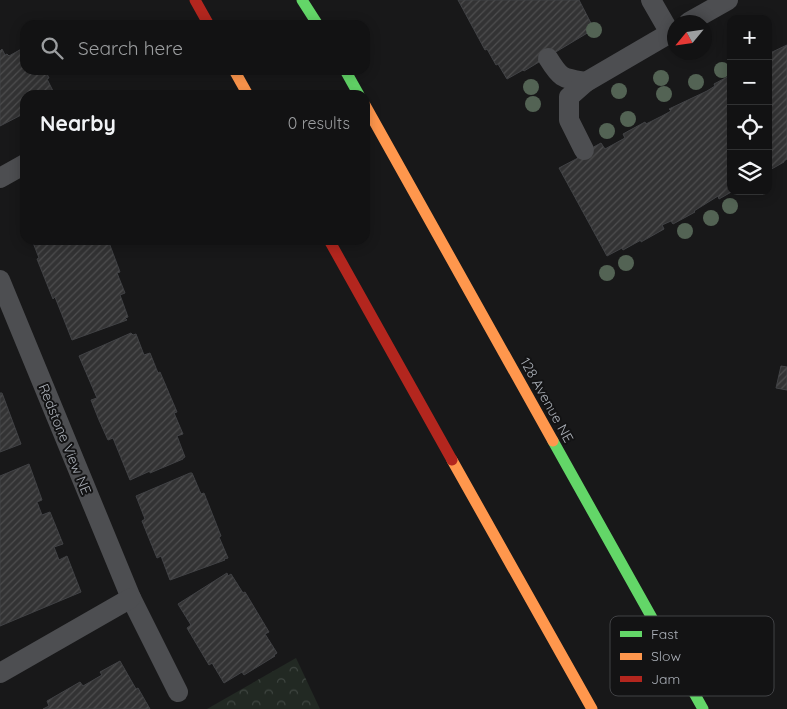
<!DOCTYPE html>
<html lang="en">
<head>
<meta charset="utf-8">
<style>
	:root { --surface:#121213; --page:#1f2021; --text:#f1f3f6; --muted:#9c9ea0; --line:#313233 }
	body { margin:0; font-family:Quicksand,sans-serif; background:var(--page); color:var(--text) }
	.controls { position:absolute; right:15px; top:15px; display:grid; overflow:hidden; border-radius:10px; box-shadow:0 2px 12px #0003 }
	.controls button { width:45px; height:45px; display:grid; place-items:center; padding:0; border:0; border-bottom:1px solid var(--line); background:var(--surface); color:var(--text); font:25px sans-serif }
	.compass { position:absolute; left:667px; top:15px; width:45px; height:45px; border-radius:50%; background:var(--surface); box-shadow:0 2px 12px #0003; rotate:241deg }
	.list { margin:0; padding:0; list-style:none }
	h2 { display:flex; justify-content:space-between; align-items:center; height:65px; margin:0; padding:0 20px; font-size:21px }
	h2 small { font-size:16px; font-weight:400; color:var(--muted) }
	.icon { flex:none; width:28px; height:28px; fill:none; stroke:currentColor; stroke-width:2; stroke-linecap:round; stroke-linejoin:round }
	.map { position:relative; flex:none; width:787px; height:709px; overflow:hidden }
	.search { position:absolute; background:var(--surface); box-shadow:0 2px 12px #0003; left:20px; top:20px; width:350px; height:55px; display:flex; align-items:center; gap:12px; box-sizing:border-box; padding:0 18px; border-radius:15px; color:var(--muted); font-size:19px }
	.panel { position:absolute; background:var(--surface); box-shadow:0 2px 12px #0003; left:20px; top:90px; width:350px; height:155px; border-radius:15px }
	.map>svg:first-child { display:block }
	.forest { fill:url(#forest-crowns) }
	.building { fill:url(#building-hatch); stroke:#414245 }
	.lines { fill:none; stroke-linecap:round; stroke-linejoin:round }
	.lane { stroke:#4d4e51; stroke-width:20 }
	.fast { stroke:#63d668; stroke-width:11 }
	.slow { stroke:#ff974d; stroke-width:11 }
	.jam { stroke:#b3261e; stroke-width:11 }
	.tree { fill:#536354 }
	.labels { text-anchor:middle; stroke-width:4; stroke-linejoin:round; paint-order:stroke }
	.street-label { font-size:14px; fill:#abb0b8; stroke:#131314 }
	.key { fill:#131314; stroke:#414245; stroke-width:1 }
	.key-label { font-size:14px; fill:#abb0b8 }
</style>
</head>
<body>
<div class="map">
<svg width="787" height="709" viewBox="0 0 787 709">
	<defs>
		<pattern id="forest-crowns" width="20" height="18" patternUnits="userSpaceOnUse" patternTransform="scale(1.25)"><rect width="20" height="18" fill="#222923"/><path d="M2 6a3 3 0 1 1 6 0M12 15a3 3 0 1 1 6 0" fill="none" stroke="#3f4641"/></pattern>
		<pattern id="building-hatch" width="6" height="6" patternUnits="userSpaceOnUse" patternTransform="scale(1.25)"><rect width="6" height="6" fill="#333334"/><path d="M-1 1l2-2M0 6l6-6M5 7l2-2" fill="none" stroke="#4e4e4f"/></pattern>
	</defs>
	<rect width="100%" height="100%" fill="#181819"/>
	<path class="forest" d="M296 658 320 709H207Z"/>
	<g class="building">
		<path d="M458 0H579L594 29 524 71 523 70 507 79 498 64 496 65 487 49 485 50Z"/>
		<path d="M787 45V159L784 161V162L768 171V54Z"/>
		<path d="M25 47V70H45L49 78 47 79 55 95H25V113L0 126V51L2 49 5 55 7 54 9 56Z"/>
		<path d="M731 75V191H733L719 199 718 196 694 211 695 212 673 224 671 221 662 225 664 229 641 242V240L623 250 622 248 607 256 559 168 578 158 577 156 601 143 605 149 625 138 623 134 645 122 646 124 662 116 671 111 669 109 707 91 715 86 714 84Z"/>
		<path d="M32 240H108L120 272 117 273 125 293 120 295 128 317 125 318 127 320 72 340 55 297 53 299 37 259 39 258Z"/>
		<path d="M131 333 133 335 136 334 144 355 150 353 158 373 160 372 177 412 174 413 183 434 177 436 185 457 183 458V459L150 473V471L130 480 113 438 108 440 99 420 91 400 97 398 79 356Z"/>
		<path d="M781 366 787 367V390L776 388Z"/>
		<path d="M0 393H2L21 444 0 452Z"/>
		<path d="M29 464 42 500 37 502 42 515 50 512 63 544 54 547 59 560 67 556 81 592 0 626V476Z"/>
		<path d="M190 473H192L201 494 204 493 221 536 219 537 228 558 224 559 225 560 170 580 161 556 157 558 142 521 145 519 136 496Z"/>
		<path d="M227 573 228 576 231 574 243 593 245 592 269 632 265 634 277 653 274 655 275 656 244 675 242 672 224 683 212 663 209 665 187 628 191 625 178 604Z"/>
		<path d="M120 661 136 689 138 688 150 709H43L49 706 47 701 80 682 83 686 102 675 100 672Z"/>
	</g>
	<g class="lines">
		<g class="lane">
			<path d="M651 0 670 33 674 31"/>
			<path d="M689 22 728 0"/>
			<path d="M548 58C561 79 562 78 586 82"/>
			<path d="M584 150 569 120V97L586 82 670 33"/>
			<path d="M0 178 25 164"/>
			<path d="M0 280 131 598 178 692"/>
			<path d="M0 673 131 598"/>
		</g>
		<g class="fast">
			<path d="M302 0 318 25"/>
			<path d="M345 70 359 95"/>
			<path d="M553 441 703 709"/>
		</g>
		<g class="slow">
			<path d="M234 70 248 95"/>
			<path d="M365 105 553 441"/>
			<path d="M452 460 592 709"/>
		</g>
		<g class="jam">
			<path d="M195 0 209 25"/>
			<path d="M329 240 452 460"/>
		</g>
	</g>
	<g class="tree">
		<circle cx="594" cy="30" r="8"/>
		<circle cx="722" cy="70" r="8"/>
		<circle cx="661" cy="78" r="8"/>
		<circle cx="696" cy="82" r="8"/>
		<circle cx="531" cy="87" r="8"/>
		<circle cx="619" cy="91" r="8"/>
		<circle cx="664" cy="94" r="8"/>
		<circle cx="533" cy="104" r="8"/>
		<circle cx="628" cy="119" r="8"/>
		<circle cx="607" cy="131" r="8"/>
		<circle cx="730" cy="206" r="8"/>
		<circle cx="711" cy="218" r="8"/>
		<circle cx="685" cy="231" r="8"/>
		<circle cx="626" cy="263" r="8"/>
		<circle cx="607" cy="273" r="8"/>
	</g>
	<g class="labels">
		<g class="street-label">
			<text transform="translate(547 400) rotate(61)" y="5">128 Avenue NE</text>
			<text transform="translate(65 439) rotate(68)" y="5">Redstone View NE</text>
		</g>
	</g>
	<rect x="610" y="616" width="164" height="80" rx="8" class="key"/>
	<rect x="620" y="631" width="22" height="6" fill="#63d668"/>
	<rect x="620" y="653" width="22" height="7" fill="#ff974d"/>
	<rect x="620" y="676" width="22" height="6" fill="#b3261e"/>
	<g class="key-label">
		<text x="651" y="639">Fast</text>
		<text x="651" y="661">Slow</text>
		<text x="651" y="684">Jam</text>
	</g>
</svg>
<div class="controls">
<button>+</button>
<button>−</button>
<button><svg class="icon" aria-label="locate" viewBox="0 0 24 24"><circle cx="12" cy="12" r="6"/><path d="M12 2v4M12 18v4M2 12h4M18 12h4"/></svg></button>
<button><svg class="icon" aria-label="layers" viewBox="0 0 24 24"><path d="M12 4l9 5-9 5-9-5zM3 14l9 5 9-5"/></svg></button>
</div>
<svg class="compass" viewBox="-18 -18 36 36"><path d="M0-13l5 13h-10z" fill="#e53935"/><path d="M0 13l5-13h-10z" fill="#9c9ea0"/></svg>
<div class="search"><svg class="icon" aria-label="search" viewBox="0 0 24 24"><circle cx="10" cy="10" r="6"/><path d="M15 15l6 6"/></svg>Search here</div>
<section class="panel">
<h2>Nearby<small>0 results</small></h2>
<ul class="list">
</ul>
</section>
</div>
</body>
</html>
